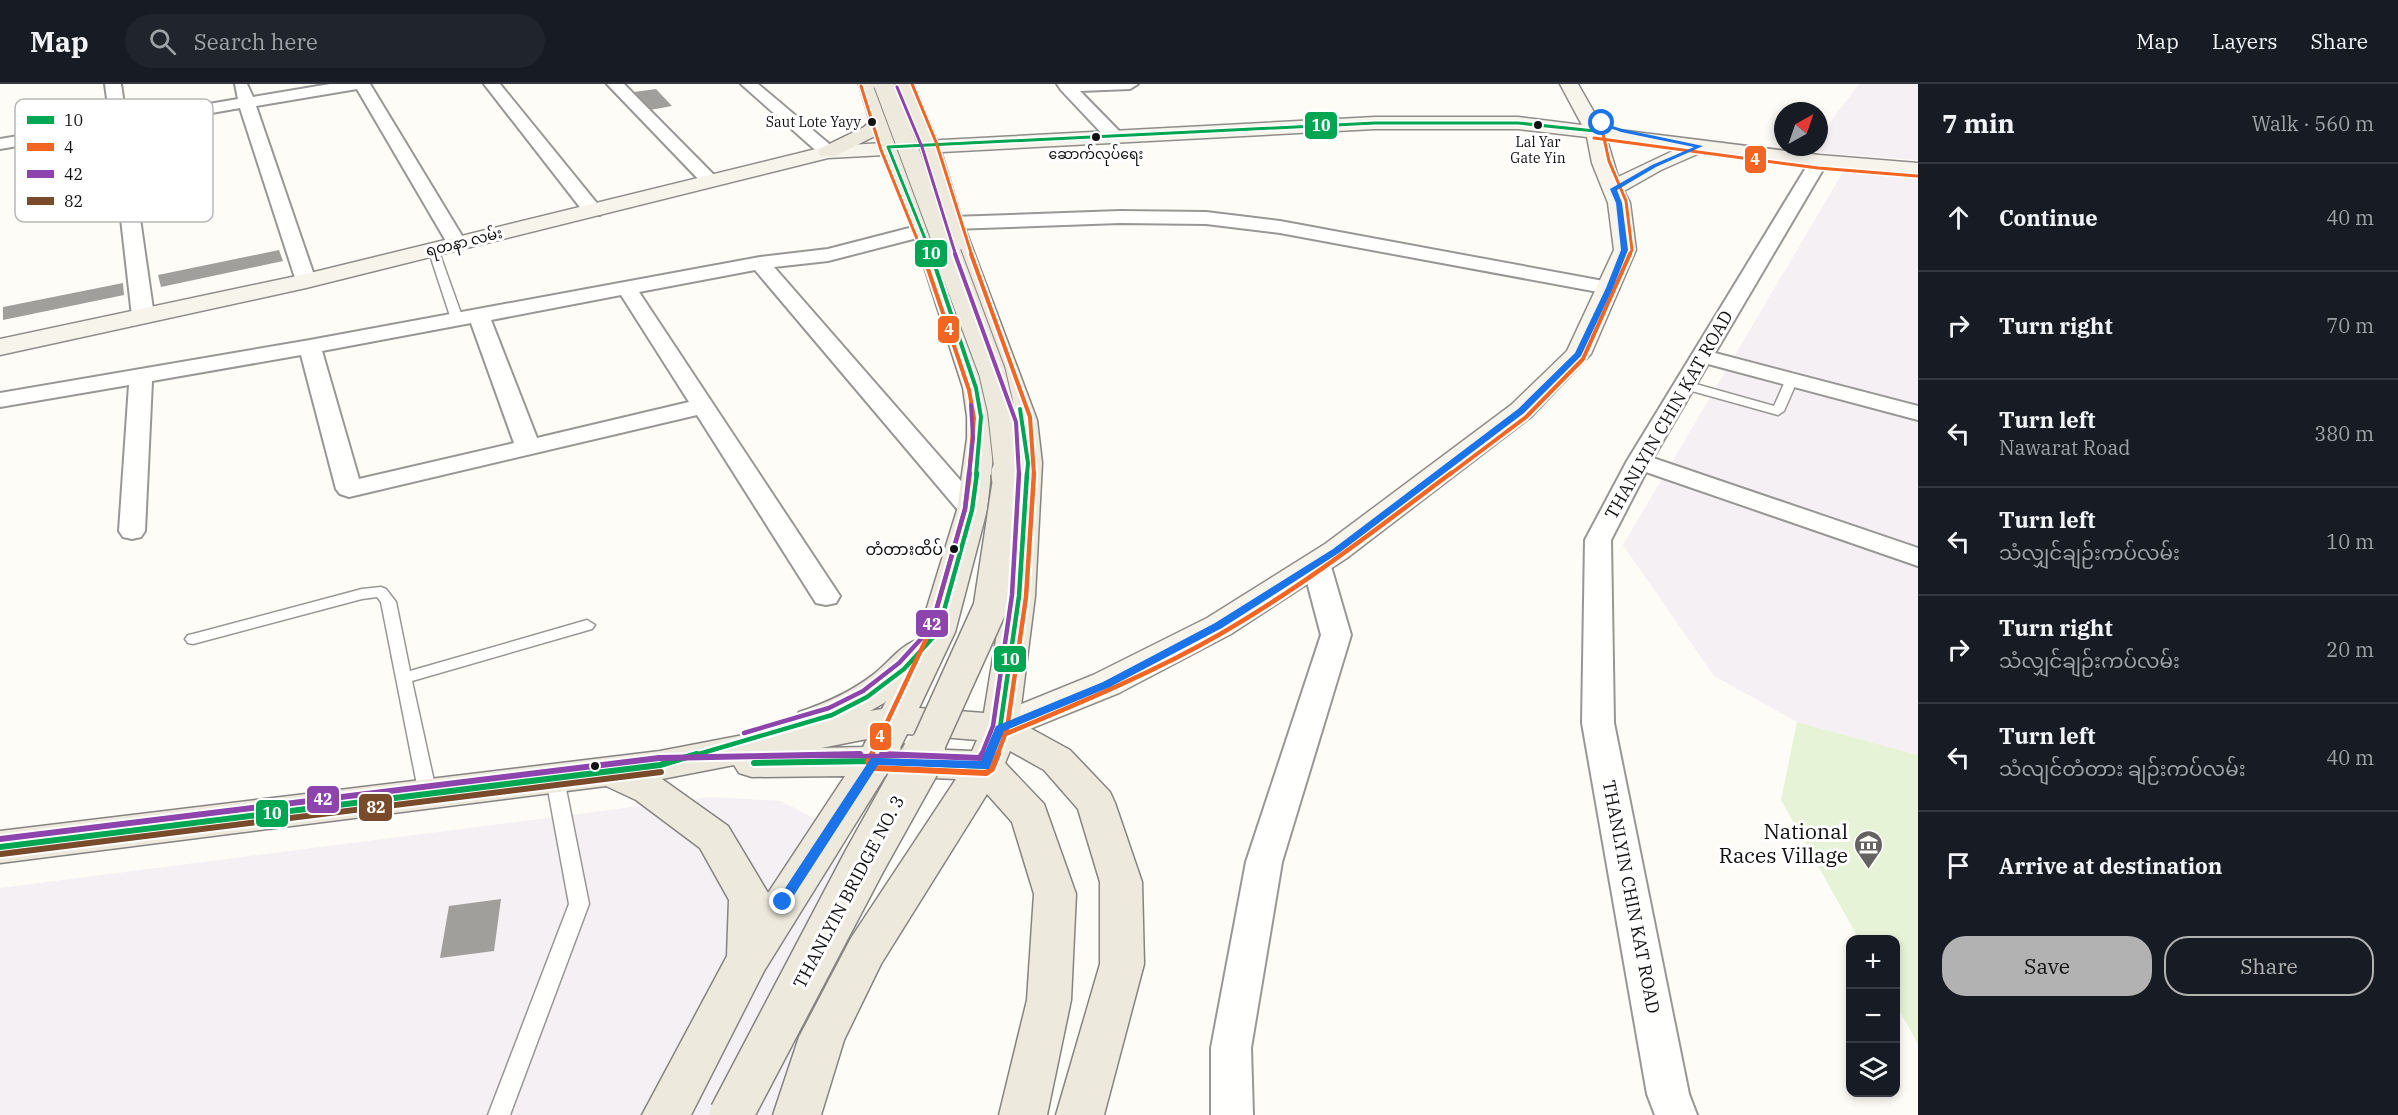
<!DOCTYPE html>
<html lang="en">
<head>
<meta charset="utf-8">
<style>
	:root { --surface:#171b24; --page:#20242c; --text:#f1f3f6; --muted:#9ea1a6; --line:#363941; --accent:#b2b2b3 }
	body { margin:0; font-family:"IBM Plex Serif","Noto Sans Myanmar",serif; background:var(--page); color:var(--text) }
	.controls { position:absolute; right:18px; bottom:18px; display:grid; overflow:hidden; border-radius:12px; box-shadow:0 3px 9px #0003 }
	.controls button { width:54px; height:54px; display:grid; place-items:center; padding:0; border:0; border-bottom:2px solid var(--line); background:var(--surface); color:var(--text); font:30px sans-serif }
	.compass { position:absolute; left:1774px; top:18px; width:54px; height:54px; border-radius:50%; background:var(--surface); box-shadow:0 3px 9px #0003; rotate:40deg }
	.stop { position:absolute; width:18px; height:18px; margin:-14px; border:4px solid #1a73e8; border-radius:50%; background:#fff }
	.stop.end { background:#1a73e8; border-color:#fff; box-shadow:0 2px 6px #0008 }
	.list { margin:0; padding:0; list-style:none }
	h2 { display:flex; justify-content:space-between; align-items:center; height:78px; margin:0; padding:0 24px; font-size:26px }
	h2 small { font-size:20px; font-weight:400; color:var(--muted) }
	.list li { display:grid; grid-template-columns:39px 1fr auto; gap:18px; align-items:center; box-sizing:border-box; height:108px; padding:0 24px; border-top:2px solid var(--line) }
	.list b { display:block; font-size:22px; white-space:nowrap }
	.list p { margin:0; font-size:20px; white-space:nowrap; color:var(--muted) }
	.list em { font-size:20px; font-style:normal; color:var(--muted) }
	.actions { display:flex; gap:12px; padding:18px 24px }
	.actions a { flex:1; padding:14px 0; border:2px solid var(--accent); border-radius:24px; text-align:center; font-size:21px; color:var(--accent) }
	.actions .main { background:var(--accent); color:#111 }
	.icon { flex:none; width:33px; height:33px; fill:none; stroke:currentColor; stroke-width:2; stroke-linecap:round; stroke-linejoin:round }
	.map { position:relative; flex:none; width:1918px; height:1031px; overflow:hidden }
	header { display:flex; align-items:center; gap:36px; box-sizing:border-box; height:84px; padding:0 30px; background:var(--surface); border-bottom:2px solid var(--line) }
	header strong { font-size:28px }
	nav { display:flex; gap:33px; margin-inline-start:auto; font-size:21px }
	.search { width:420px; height:54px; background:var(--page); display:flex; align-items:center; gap:15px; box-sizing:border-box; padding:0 21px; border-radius:33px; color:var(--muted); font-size:22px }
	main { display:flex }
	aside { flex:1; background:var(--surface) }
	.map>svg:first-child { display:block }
	.industrial { fill:#f5f0f3 }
	.green { fill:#e7f3d7 }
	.building { fill:#a19f9c }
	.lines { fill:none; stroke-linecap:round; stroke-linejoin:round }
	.lane-casing { stroke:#979795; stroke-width:3 }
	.street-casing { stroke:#979795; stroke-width:4 }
	.secondary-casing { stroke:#8e8d8b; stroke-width:3 }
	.primary-casing { stroke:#858482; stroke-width:3 }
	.lane { fill:#fffffe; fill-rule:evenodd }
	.street { fill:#fffffe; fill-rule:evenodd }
	.secondary { fill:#f6f4eb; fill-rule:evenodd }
	.primary { fill:#ede9dc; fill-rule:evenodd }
	.primary-bridge-far3-casing { stroke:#858482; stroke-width:22; stroke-linecap:butt }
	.primary-bridge-far2-casing { stroke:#858482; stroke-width:28; stroke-linecap:butt }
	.primary-bridge-far1-casing { stroke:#858482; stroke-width:36; stroke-linecap:butt }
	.primary-bridge-casing { stroke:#858482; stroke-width:46; stroke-linecap:butt }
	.primary-bridge-far3 { stroke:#ede9dc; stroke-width:20 }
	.primary-bridge-far2 { stroke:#ede9dc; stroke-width:26 }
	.primary-bridge-far1 { stroke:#ede9dc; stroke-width:33 }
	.primary-bridge { stroke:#ede9dc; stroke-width:43 }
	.bus-1-far3-casing { stroke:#fff; stroke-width:6 }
	.bus-1-far2-casing { stroke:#fff; stroke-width:8 }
	.bus-1-far1-casing { stroke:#fff; stroke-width:9 }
	.bus-1-casing { stroke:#fff; stroke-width:10 }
	.bus-2-far3-casing { stroke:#fff; stroke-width:6 }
	.bus-2-far2-casing { stroke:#fff; stroke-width:8 }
	.bus-2-far1-casing { stroke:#fff; stroke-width:9 }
	.bus-2-casing { stroke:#fff; stroke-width:10 }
	.bus-3-far3-casing { stroke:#fff; stroke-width:6 }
	.bus-3-far2-casing { stroke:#fff; stroke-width:8 }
	.bus-3-far1-casing { stroke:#fff; stroke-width:9 }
	.bus-3-casing { stroke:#fff; stroke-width:10 }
	.bus-4-casing { stroke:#fff; stroke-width:10 }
	.bus-1-far3 { stroke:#00a651; stroke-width:3 }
	.bus-1-far2 { stroke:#00a651; stroke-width:4 }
	.bus-1-far1 { stroke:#00a651; stroke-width:4.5 }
	.bus-1 { stroke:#00a651; stroke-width:6 }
	.bus-2-far3 { stroke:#f26522; stroke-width:3 }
	.bus-2-far2 { stroke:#f26522; stroke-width:4 }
	.bus-2-far1 { stroke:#f26522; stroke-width:4.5 }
	.bus-2 { stroke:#f26522; stroke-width:6 }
	.bus-3-far3 { stroke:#8e44ad; stroke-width:3 }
	.bus-3-far2 { stroke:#8e44ad; stroke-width:4 }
	.bus-3-far1 { stroke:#8e44ad; stroke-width:4.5 }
	.bus-3 { stroke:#8e44ad; stroke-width:6 }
	.bus-4 { stroke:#7a4b2a; stroke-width:6 }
	.route { fill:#1a73e8 }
	.bus-dot { fill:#111; stroke:#fff; stroke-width:2 }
	.labels { text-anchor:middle; stroke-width:6; stroke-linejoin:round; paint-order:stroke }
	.far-bus-label { font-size:14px; fill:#111; stroke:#fff }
	.far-street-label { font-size:15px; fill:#111; stroke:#fff }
	.bus-label { font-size:16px; fill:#111; stroke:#fff; text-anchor:end }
	.street-label { font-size:18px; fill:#111; stroke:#fff }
	.near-poi-label { font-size:21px; fill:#111; stroke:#fff; text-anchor:end }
	.key { fill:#fff; stroke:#b8b8b8; stroke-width:1.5 }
	.key-label { font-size:16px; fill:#111 }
	.line-badge { stroke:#fff; stroke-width:2 }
	.badge-label { font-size:16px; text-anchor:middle; font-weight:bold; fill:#fff }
</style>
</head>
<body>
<header>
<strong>Map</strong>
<div class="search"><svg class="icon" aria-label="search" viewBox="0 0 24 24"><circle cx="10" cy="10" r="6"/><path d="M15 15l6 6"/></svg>Search here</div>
<nav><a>Map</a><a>Layers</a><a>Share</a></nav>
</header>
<main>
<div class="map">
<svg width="1918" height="1031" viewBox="0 0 1918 1031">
	<rect width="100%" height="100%" fill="#fdfcf7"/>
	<g class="industrial">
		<path d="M1859 0H1918V76L1808 68 1811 63H1819V53Z"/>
		<path d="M1843 88 1918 94V671L1797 638 1714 592 1623 461Z"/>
		<path d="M710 713 781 717 831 743 850 784 785 1031H0V804Z"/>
	</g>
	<path class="green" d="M1797 638 1918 671V960L1896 920V856L1859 855 1781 716Z"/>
	<g class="building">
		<path d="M656 5 672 22 650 26 634 8Z"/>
		<path d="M279 166 283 177 161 203 158 191Z"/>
		<path d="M123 199 124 211 3 236V223Z"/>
		<path d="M501 815 494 867 440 874 449 822Z"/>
	</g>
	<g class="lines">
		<defs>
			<g id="lane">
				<path d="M433 162 438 165 463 235 461 237H453L451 235 428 165Z"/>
				<path d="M1792 291 1798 295 1784 327 1778 331 1681 304 1679 301 1685 297 1774 322 1786 295Z"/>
				<path d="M381 503 386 505 396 518 410 587 587 536 595 541 592 545 412 597 437 711 434 716 428 718 422 716 419 711 381 518 377 513 362 515 193 560 188 559 185 555 188 551 193 550 362 505Z"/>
				<path d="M555 688 561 690 564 695 589 820 510 1031H488L569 820 546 695 549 690Z"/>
			</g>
			<g id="street">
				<path d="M105 0H121L126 34 238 15 235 0H247L253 13 330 0H370L467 160 464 164H450L357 5 256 22 316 197 313 201H299L296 197 240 24 127 44 154 232 151 237 143 238 135 237 132 232 111 46 0 65V55L110 37Z"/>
				<path d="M484 0H500L600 123 602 127 600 131H586Z"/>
				<path d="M607 0H624L716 93 719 97 716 101H704Z"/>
				<path d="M741 0H758L834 64 837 68 834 72H822Z"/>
				<path d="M1057 0H1138L1130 5 1080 7 1122 50 1124 54 1122 58H1110L1061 6Z"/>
				<path d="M1819 72 1825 73 1828 77 1715 269 1918 322V336L1708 280 1653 374 1918 464V482L1646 388 1611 456 1614 639 1689 1010 1697 1031H1655L1647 1010 1582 639 1585 456 1627 377 1810 77 1813 73Z"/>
				<path d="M1120 127 1206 128 1280 137 1609 198 1616 200 1619 204 1616 208 1609 210 1280 149 1206 140 1120 139 952 145 828 177 774 183 981 420 985 426 981 432 972 434 963 432 755 186 639 208 840 512 836 519 826 521 816 519 697 331 349 413 340 410 336 405 301 271 152 297 145 447 141 453 132 455 123 453 119 447 129 301 0 323V309L310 256 760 173 828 165 952 133ZM621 211 689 318 537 354 491 236ZM471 239 514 359 359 395 322 267Z"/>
				<path d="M1316 470 1326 473 1330 479 1351 551 1282 778 1251 964 1253 1031H1211V964L1246 778 1321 551 1302 479 1306 473Z"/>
			</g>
			<path id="secondary" d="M1560 0H1578L1603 44 1819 71 1918 79V91L1819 83 1702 68 1661 86 1624 107 1630 119 1636 166 1591 270 1531 333 1347 474 1231 550 1119 609 1000 657 987 654 982 644 987 634 1093 591 1207 534 1325 460 1511 321 1567 267 1614 166 1608 119 1592 79 1587 53 1518 45H1375L828 74 306 204 0 271V255L306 190 828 62 1375 33H1518L1582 41ZM1607 56 1677 65 1618 93Z"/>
			<path id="primary" d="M859 0H877L898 63 934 145 989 304 995 333V354L987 426 955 548 919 624 984 629 1003 512 1014 379 1009 336 941 139 919 61 895 0H913L939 61 963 139 1037 336 1042 379 1035 512 1019 638 1070 666 1110 708 1115 719 1142 798 1144 880 1104 1031H1056L1100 880V798L1078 725 1044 686 1010 667 1005 679 1044 720 1076 810 1071 916 1047 1031H999L1027 916 1034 810 1012 738 987 710 881 880 844 956 821 1031H773L799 953 851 854 956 695 885 692 764 887 691 1031H642L727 872 729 816 700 764 636 716 606 702 0 779V747L660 667 796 641 794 637 799 628C826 619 851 608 874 590 887 580 901 561 917 556L957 426 967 354V333L963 304 912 145 875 52 835 72H821L818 68 821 64 864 43 870 37ZM886 617 882 625 870 627 884 619ZM907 650 977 656 972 667 900 664ZM867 655 863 663 821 664ZM734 681 739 689 752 693 845 692 768 809 728 742 662 695Z"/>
		</defs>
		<use href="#lane" class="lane-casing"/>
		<use href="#street" class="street-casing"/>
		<use href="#secondary" class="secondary-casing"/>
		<use href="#primary" class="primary-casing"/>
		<use href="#lane" class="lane"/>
		<use href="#street" class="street"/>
		<use href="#secondary" class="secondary"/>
		<use href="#primary" class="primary"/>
		<defs>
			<path id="primary-bridge-far3" d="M884 0 948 172"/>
			<path id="primary-bridge-far2" d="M948 170 992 288 1001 327 1008 391"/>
			<path id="primary-bridge-far1" d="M923 672 990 524 1009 399 1008 389"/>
			<path id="primary-bridge" d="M731 1031 865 776 924 670"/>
		</defs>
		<use href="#primary-bridge-far3" class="primary-bridge-far3-casing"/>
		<use href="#primary-bridge-far2" class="primary-bridge-far2-casing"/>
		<use href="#primary-bridge-far1" class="primary-bridge-far1-casing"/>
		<use href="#primary-bridge" class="primary-bridge-casing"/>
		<use href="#primary-bridge-far3" class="primary-bridge-far3"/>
		<use href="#primary-bridge-far2" class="primary-bridge-far2"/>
		<use href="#primary-bridge-far1" class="primary-bridge-far1"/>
		<use href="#primary-bridge" class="primary-bridge"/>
		<defs>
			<path id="bus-1-far3" d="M932 172 888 63 1375 39H1518L1595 47"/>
			<g id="bus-1-far2">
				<path d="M931 170 976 304 981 333 976 391"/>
				<path d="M1020 325 1028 379 1027 391"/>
			</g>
			<g id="bus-1-far1">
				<path d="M692 672 832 631 867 613 904 585 938 548 972 426 977 389"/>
				<path d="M989 672 1000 644 1019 512 1027 389"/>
			</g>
			<g id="bus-1">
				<path d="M754 679 875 677 985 682 990 670"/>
				<path d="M0 763 660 681 697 670"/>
			</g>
			<g id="bus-2-far3">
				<path d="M912 0 936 58 972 172"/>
				<path d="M861 2 881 66 924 172"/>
				<path d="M1602 45 1609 77 1626 117 1632 166 1629 172"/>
				<path d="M1594 54 1818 84 1917 92"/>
			</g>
			<g id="bus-2-far2">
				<path d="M923 170 969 306 974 334 969 391"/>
				<path d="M971 170 1030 333 1034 391"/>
				<path d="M1449 391 1526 333 1583 275 1630 170"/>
			</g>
			<g id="bus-2-far1">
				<path d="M1003 651C1077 620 1153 589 1222 549 1303 502 1377 445 1451 389"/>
				<path d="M871 672 931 545 965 425 970 389"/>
				<path d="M997 672 1007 645 1026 513 1034 389"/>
			</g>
			<path id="bus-2" d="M872 670 868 678 874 684 986 689 992 685 998 670"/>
			<path id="bus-3-far3" d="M897 3 922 63 956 172"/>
			<g id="bus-3-far2">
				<path d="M955 170 1016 338 1019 391"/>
				<path d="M969 391 973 354 971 321"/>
			</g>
			<g id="bus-3-far1">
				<path d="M744 649 829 624 863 607 899 579 931 544 965 425 969 389"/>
				<path d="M779 672H922"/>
				<path d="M981 672 993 642 1012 511 1019 389"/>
			</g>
			<g id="bus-3">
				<path d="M882 670 980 674 982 670"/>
				<path d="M0 755 659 674 860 670"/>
			</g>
			<path id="bus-4" d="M1 770 661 688"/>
		</defs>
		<use href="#bus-1-far3" class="bus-1-far3-casing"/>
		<use href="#bus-1-far2" class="bus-1-far2-casing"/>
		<use href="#bus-1-far1" class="bus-1-far1-casing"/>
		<use href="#bus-1" class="bus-1-casing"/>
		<use href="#bus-2-far3" class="bus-2-far3-casing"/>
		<use href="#bus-2-far2" class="bus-2-far2-casing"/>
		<use href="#bus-2-far1" class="bus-2-far1-casing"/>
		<use href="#bus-2" class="bus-2-casing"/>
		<use href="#bus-3-far3" class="bus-3-far3-casing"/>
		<use href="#bus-3-far2" class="bus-3-far2-casing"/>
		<use href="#bus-3-far1" class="bus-3-far1-casing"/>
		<use href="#bus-3" class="bus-3-casing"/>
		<use href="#bus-4" class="bus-4-casing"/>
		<use href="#bus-1-far3" class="bus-1-far3"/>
		<use href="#bus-1-far2" class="bus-1-far2"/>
		<use href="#bus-1-far1" class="bus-1-far1"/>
		<use href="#bus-1" class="bus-1"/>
		<use href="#bus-2-far3" class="bus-2-far3"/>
		<use href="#bus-2-far2" class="bus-2-far2"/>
		<use href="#bus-2-far1" class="bus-2-far1"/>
		<use href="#bus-2" class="bus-2"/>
		<use href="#bus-3-far3" class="bus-3-far3"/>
		<use href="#bus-3-far2" class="bus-3-far2"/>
		<use href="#bus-3-far1" class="bus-3-far1"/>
		<use href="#bus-3" class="bus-3"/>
		<use href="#bus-4" class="bus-4"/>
	</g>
	<path class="route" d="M1600 38 1622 45 1703 62 1656 83 1617 106 1622 119 1628 166 1613 204 1581 272 1524 329 1339 469 1222 544 1110 603 1004 647 989 685 878 681 787 822H778L777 818 778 815 871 674 981 677 996 642 1103 598 1215 539 1333 465 1518 325 1575 269 1606 204 1621 166 1616 119 1610 105 1652 81 1694 63 1621 48 1600 40Z"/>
	<defs>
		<symbol id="museum-pin" viewBox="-11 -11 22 30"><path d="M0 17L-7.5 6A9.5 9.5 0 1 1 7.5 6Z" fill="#646362" stroke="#fff"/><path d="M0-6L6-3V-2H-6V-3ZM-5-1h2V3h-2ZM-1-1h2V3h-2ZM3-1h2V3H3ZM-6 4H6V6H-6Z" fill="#fff"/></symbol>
	</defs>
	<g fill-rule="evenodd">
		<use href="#museum-pin" x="1852" y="744" width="33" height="45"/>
	</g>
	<g class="bus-dot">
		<circle cx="872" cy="38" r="5"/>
		<circle cx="1538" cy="41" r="5"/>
		<circle cx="1096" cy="53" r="5"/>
		<circle cx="954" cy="465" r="5"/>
		<circle cx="595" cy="682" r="5"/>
	</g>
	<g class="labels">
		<g class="far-bus-label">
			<text x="861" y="43" text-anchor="end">Saut Lote Yayy</text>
			<text x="1538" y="63">Lal Yar<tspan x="1538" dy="16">Gate Yin</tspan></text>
			<text x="1096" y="75">ဆောက်လုပ်ရေး</text>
		</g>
		<g class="far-street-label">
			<text transform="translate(464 158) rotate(-14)" y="5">ရတနာ လမ်း</text>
		</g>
		<g class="bus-label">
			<text x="943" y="471">တံတားထိပ်</text>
		</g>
		<g class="street-label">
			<text transform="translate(1669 331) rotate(-60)" y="6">THANLYIN CHIN KAT ROAD</text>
			<text transform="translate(849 808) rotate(-62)" y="6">THANLYIN BRIDGE NO. 3</text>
			<text transform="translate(1631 813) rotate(79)" y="6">THANLYIN CHIN KAT ROAD</text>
		</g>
		<g class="near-poi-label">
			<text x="1848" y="755">National<tspan x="1848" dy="24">Races Village</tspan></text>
		</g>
	</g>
	<rect x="15" y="15" width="198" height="123" rx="9" class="key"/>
	<rect x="27" y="32" width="27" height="8" fill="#00a651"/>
	<rect x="27" y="59" width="27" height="8" fill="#f26522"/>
	<rect x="27" y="86" width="27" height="8" fill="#8e44ad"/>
	<rect x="27" y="113" width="27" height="8" fill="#7a4b2a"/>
	<g class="key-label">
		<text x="64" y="42">10</text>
		<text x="64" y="69">4</text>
		<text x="64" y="96">42</text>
		<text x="64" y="123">82</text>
	</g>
	<g class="line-badge">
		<rect x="1304" y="27" width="34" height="29" rx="6" fill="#00a651"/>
		<rect x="1744" y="61" width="23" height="29" rx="6" fill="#f26522"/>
		<rect x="914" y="155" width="34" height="29" rx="6" fill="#00a651"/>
		<rect x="937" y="231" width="23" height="29" rx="6" fill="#f26522"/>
		<rect x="915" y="525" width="34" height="29" rx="6" fill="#8e44ad"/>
		<rect x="993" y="561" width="34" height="28" rx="6" fill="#00a651"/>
		<rect x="869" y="638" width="23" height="29" rx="6" fill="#f26522"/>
		<rect x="306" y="701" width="34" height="29" rx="6" fill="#8e44ad"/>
		<rect x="358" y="709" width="35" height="29" rx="6" fill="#7a4b2a"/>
		<rect x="255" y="715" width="34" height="29" rx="6" fill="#00a651"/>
	</g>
	<g class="badge-label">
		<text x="1321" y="47">10</text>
		<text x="1755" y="81">4</text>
		<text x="931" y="175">10</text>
		<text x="949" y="251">4</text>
		<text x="932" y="546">42</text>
		<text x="1010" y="581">10</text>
		<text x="880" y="658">4</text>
		<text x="323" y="721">42</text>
		<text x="376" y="729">82</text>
		<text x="272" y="735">10</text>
	</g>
</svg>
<div class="controls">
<button>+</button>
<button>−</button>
<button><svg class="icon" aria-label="layers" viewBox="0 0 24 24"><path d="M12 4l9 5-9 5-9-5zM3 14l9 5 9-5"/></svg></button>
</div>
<svg class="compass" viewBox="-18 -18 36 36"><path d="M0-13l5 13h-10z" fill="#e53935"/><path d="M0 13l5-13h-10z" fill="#9ea1a6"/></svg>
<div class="stop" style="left:1602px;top:39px"></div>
<div class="stop end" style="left:783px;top:818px"></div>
</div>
<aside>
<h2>7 min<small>Walk · 560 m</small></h2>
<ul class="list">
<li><svg class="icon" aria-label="ahead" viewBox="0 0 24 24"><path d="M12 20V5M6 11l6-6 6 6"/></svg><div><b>Continue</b></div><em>40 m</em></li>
<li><svg class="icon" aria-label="right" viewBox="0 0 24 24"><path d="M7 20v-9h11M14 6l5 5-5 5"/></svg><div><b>Turn right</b></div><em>70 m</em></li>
<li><svg class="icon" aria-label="left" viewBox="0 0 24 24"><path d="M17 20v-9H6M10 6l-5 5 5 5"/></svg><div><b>Turn left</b><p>Nawarat Road</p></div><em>380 m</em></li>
<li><svg class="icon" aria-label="left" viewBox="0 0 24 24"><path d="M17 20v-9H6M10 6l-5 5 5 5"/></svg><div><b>Turn left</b><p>သံလျှင်ချဉ်းကပ်လမ်း</p></div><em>10 m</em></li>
<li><svg class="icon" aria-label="right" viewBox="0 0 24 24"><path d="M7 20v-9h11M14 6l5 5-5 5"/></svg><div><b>Turn right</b><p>သံလျှင်ချဉ်းကပ်လမ်း</p></div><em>20 m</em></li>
<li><svg class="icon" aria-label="left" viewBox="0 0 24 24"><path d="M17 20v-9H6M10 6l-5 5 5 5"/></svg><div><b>Turn left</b><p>သံလျင်တံတား ချဉ်းကပ်လမ်း</p></div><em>40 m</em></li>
<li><svg class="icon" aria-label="arrive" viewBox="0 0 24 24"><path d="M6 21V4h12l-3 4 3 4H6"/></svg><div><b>Arrive at destination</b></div></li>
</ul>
<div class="actions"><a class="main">Save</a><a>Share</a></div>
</aside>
</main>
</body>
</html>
